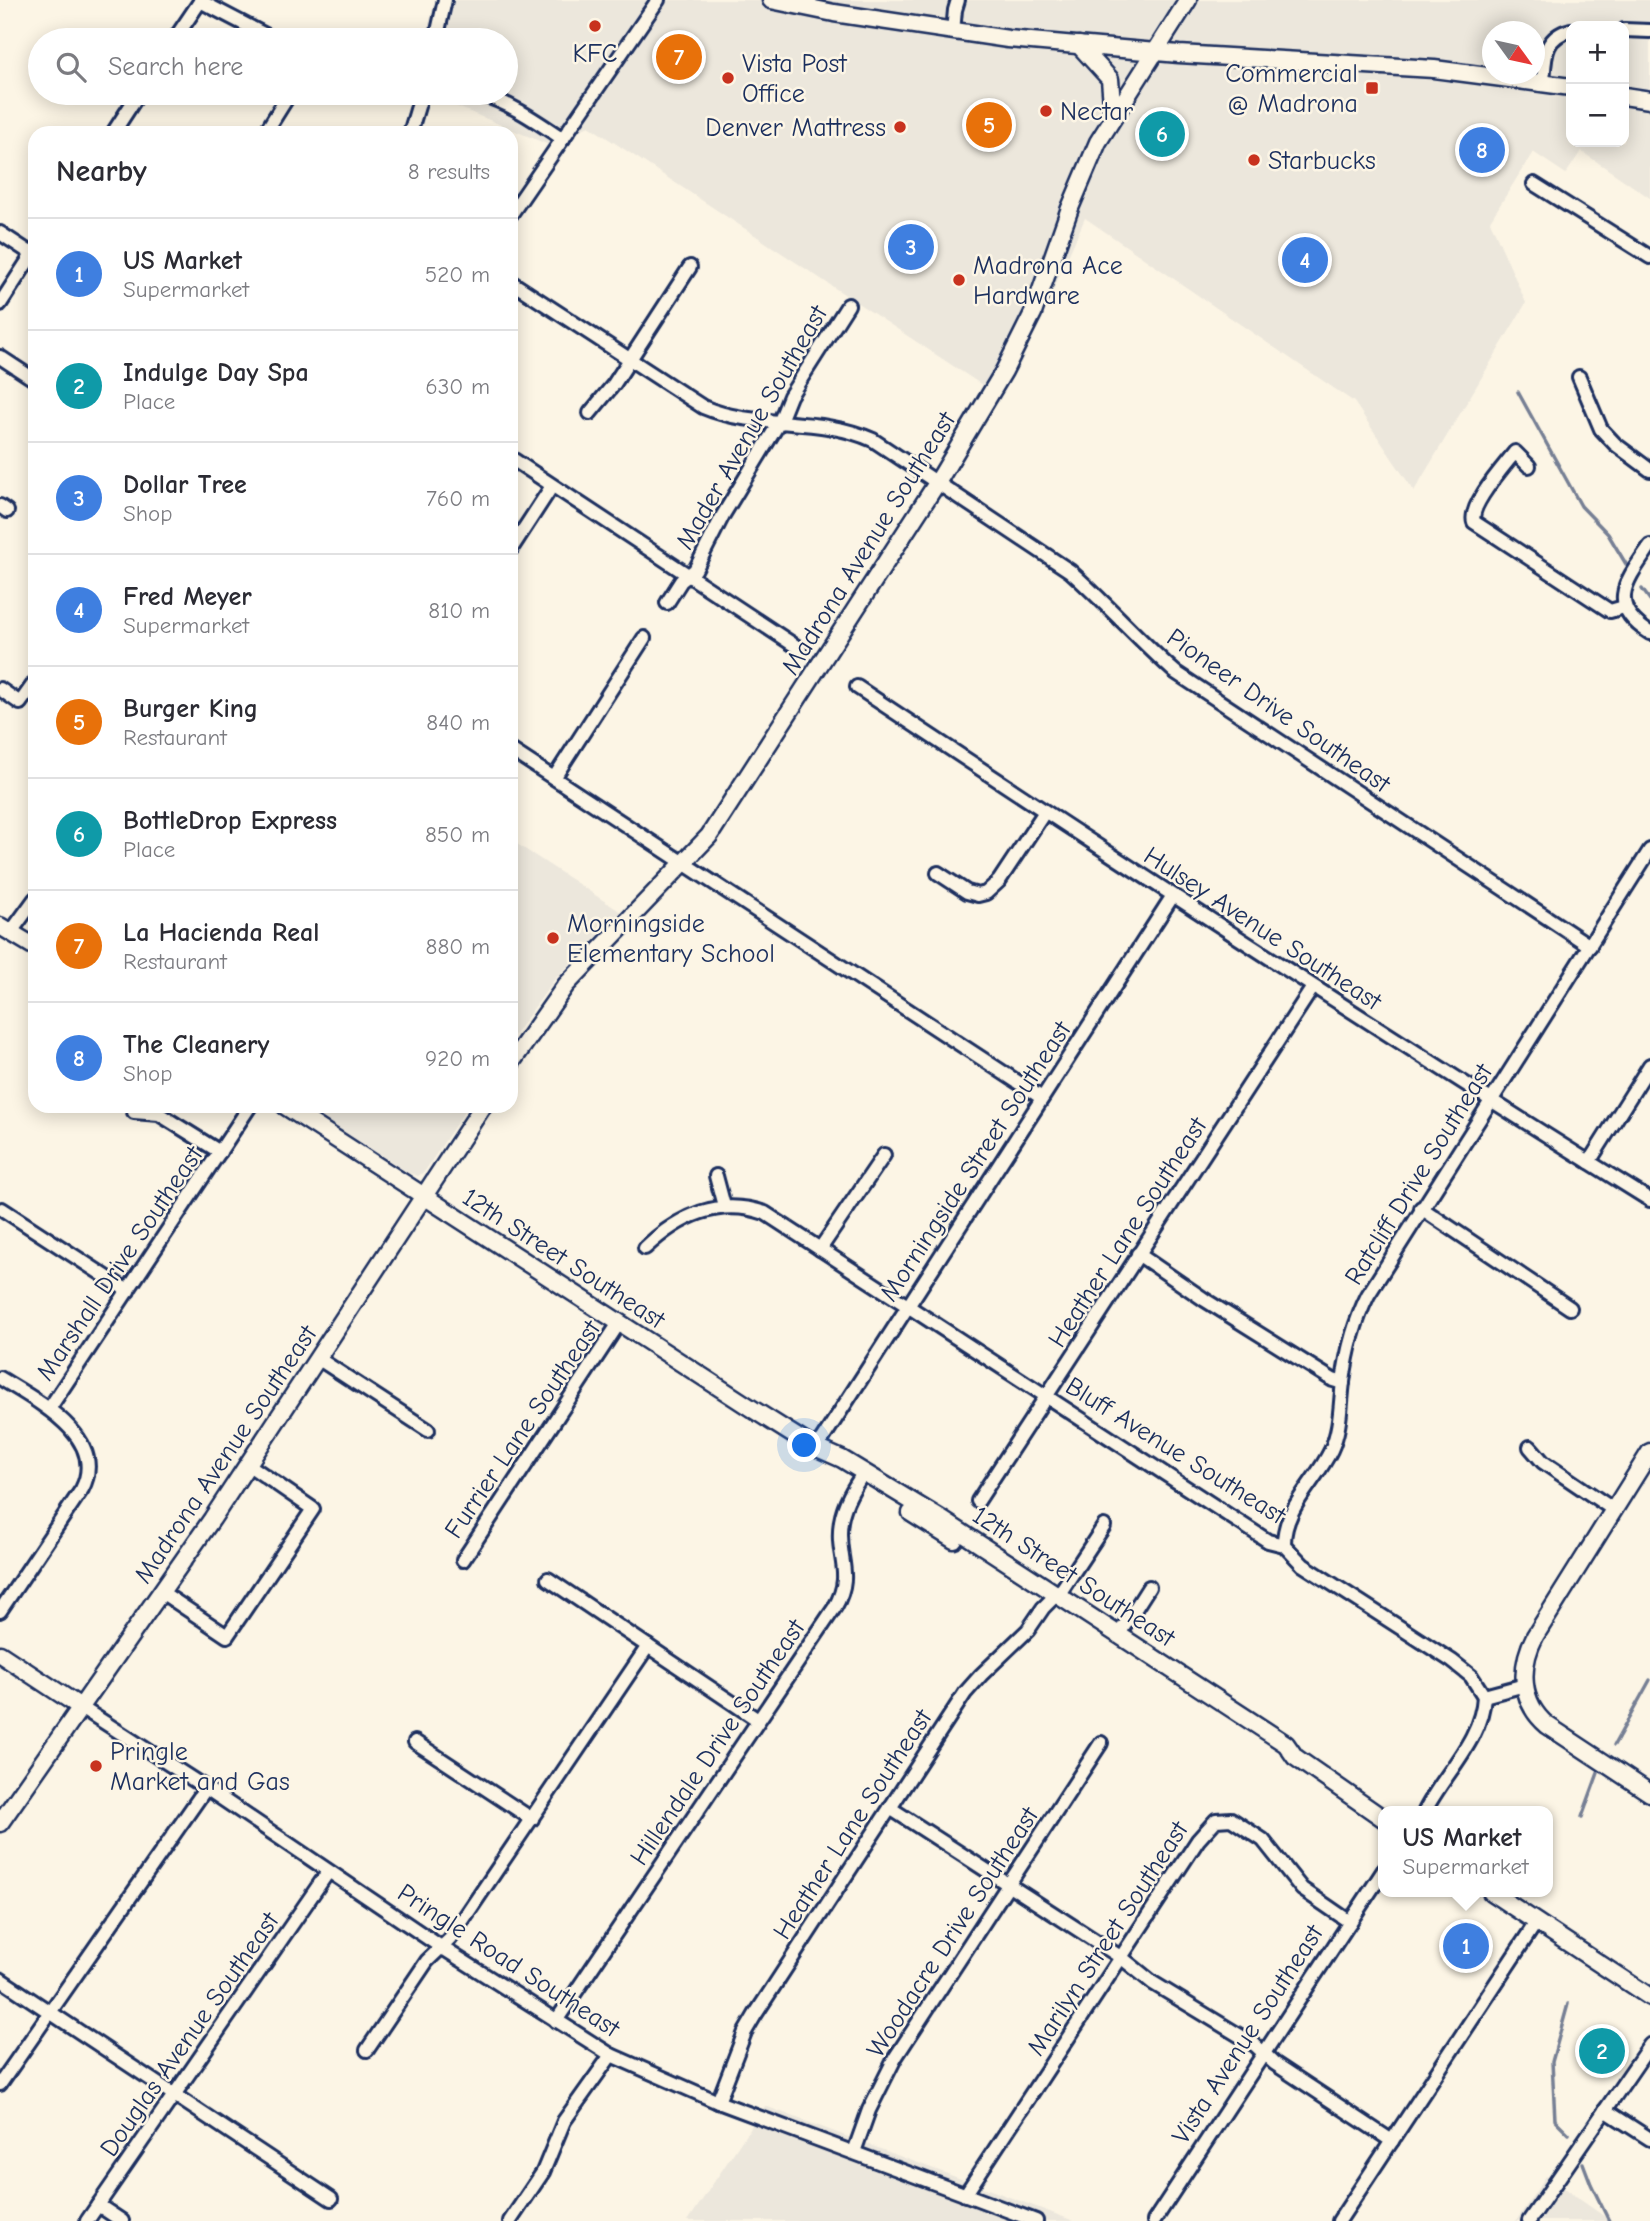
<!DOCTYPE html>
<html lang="en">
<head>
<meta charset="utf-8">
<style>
	:root { --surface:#fff; --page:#f2f2f3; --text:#2b2b33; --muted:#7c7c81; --line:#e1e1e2; --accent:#111827 }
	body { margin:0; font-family:"Comic Neue",sans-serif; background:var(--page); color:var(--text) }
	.controls { position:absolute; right:21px; top:21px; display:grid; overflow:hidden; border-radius:14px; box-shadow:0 4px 18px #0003 }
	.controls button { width:63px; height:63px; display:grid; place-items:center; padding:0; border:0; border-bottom:2px solid var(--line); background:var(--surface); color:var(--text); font:35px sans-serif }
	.compass { position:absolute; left:1482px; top:21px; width:63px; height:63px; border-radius:50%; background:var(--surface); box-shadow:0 4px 18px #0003; rotate:123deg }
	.you { position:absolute; left:805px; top:1446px; width:24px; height:24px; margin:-18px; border:5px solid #fff; border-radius:50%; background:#1a73e8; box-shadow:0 0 0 10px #1a73e833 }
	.badge { display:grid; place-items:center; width:46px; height:46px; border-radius:50%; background:var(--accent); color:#fff; font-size:23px; font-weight:700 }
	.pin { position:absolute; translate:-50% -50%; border:4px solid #fff; box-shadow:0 2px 7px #0006 }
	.popup { position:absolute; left:1378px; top:1806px; width:175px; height:91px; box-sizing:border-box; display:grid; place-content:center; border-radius:14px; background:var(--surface); filter:drop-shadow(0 2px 5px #0005); font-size:23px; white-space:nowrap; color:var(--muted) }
	.popup b { font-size:26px; color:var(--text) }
	.popup::after { content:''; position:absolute; left:50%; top:100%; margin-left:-14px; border:14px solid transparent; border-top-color:var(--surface) }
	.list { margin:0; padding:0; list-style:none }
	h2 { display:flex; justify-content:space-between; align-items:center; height:91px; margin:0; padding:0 28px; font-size:30px }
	h2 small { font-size:23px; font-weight:400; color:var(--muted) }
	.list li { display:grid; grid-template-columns:46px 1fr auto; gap:21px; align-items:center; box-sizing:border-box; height:112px; padding:0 28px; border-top:2px solid var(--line) }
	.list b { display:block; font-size:26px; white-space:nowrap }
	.list p { margin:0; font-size:23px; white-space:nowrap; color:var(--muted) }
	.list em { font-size:23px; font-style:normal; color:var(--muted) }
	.icon { flex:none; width:38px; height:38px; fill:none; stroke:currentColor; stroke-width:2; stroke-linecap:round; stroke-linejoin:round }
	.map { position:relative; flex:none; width:1650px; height:2221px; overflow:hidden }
	.search { position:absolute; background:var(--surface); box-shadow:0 4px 18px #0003; left:28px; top:28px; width:490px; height:77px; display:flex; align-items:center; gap:18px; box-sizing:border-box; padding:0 24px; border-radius:38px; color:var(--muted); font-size:26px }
	.panel { position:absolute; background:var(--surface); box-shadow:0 4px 18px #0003; left:28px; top:126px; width:490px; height:987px; border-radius:21px }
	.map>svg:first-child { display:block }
	.built { fill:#ece7dc; fill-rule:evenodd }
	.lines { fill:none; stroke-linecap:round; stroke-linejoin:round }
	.stream { stroke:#767f94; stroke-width:3.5 }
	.minor-casing { stroke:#1b2f5e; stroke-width:18 }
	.major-casing { stroke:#1b2f5e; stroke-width:21 }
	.minor { stroke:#fcf5e5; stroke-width:12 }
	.major { stroke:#fcf5e5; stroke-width:16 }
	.poi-dot { fill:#c8321e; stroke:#fcf5e5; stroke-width:2.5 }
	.labels { text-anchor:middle; stroke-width:5; stroke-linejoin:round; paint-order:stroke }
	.poi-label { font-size:26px; fill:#1b2f5e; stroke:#fcf5e5; text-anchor:start }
	.street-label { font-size:26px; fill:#1b2f5e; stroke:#fcf5e5 }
</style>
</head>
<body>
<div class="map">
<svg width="1650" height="2221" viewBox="0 0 1650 2221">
	<rect width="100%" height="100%" fill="#fcf5e5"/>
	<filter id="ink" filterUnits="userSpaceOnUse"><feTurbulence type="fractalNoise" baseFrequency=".0143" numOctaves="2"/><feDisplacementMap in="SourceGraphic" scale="14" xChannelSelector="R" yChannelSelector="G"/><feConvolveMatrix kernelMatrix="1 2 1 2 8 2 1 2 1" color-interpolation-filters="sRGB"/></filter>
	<g filter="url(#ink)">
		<g class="built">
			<path d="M435 0H1650V198L1581 151 1566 174 1533 152 1490 221 1526 303 1414 491 1354 402 1085 218 1020 365 982 385 589 126 549 145 424 93H506V40H425ZM1571 26H1624V142H1571ZM1492 32H1534V74H1492Z"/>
			<path d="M511 840 621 912 555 979 511 1040Z"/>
			<path d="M304 1106H468L425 1171 418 1176 409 1173Z"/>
			<path d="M765 2106 1074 2221H688Z"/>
			<path d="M1546 2176 1611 2221H1516Z"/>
		</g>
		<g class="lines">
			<g class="stream">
				<path d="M1518 392 1581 506 1608 534 1626 564"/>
				<path d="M1642 589 1650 600"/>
				<path d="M1614 1745 1650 1680"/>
				<path d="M1582 1817 1598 1773"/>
				<path d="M1568 2004 1552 2062 1555 2120 1569 2134"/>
				<path d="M1583 2163 1591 2184 1609 2221"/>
			</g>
			<defs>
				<g id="minor">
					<path d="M200 1 275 40"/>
					<path d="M1624 30 1650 31"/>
					<path d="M953 32 955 10 958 0"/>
					<path d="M174 40 201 0"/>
					<path d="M436 40 445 0"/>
					<path d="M1543 83C1545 58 1543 37 1571 30"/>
					<path d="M477 93C509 102 535 120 563 139"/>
					<path d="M113 133 139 93"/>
					<path d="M265 133 290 93"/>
					<path d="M410 133 422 93"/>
					<path d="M1534 184 1650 257"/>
					<path d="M511 214 658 0"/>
					<path d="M0 233 32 254"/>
					<path d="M511 282 703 407C757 430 818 415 873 440L1070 571C1106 603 1138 639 1175 672L1590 946"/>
					<path d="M0 304 35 250"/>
					<path d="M0 357 35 380"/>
					<path d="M1579 377 1601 429 1615 444 1650 470"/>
					<path d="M590 413 614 384 690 267"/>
					<path d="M511 458 800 649"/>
					<path d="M1529 466 1515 452C1505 465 1468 506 1474 522L1610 611 1624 607"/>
					<path d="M0 506 7 511"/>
					<path d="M1650 546C1627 580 1605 605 1650 633"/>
					<path d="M511 549 552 486"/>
					<path d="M667 603 681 581 695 570 723 515 780 421 790 396 848 305"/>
					<path d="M857 687C1119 861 1383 1034 1650 1200"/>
					<path d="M0 689 20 703 35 682"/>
					<path d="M511 750 1042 1098"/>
					<path d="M554 778 644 638"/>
					<path d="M938 873 967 892 978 895 986 893 999 881 1044 813"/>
					<path d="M11 932 35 899"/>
					<path d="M134 1112 159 1114 220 1152"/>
					<path d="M1589 1162 1650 1065"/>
					<path d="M716 1176 724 1206"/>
					<path d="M1421 1208 1570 1308"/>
					<path d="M2 1209 128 1291"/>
					<path d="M645 1248C679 1216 718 1197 765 1213L1268 1541 1284 1545 1303 1565 1452 1661 1471 1676 1484 1696"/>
					<path d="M820 1249 884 1155"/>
					<path d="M1138 1254 1205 1300 1333 1380 1343 1383"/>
					<path d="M319 1359 428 1430"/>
					<path d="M0 1378C35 1400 109 1437 82 1489L0 1611"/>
					<path d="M49 1409 250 1106"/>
					<path d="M1530 1447 1543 1462 1614 1510"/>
					<path d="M816 1449 1172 897"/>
					<path d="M978 1501 1313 987"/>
					<path d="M1284 1545C1283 1508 1316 1482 1331 1450 1341 1428 1340 1405 1343 1382 1347 1351 1354 1323 1368 1295L1650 850"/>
					<path d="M463 1560 619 1323"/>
					<path d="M548 1579 758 1720"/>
					<path d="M163 1593 227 1636 313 1509 249 1465"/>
					<path d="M1119 1634 1149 1587"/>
					<path d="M1484 1696 1525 1685"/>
					<path d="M82 1708 206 1788 441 1947 611 2055 718 2102 1036 2221"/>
					<path d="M415 1742 532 1819"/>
					<path d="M890 1808 1122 1958 1153 1983 1255 2045 1274 2063 1392 2141"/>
					<path d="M1425 1811C1444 1773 1482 1740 1484 1696"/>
					<path d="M0 1979 331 2199"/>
					<path d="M556 2021 835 1607C855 1572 835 1557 841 1521 844 1503 854 1487 864 1472"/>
					<path d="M367 2050 427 1961 450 1939 648 1646"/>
					<path d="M0 2084 206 1788"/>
					<path d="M718 2102 745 2032 755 2015 965 1693 981 1675 1028 1630 1043 1608 1063 1588 1104 1526"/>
					<path d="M1605 2110 1650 2139"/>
					<path d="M854 2152 869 2110 895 2058 1101 1743"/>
					<path d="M965 2195 1198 1840 1216 1820 1231 1819 1263 1840 1302 1889 1350 1922"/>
					<path d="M98 2205 122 2221"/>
					<path d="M87 2221 328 1872"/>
					<path d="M510 2221 543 2172 564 2121 611 2055"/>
					<path d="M1154 2221 1384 1870"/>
					<path d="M1339 2221 1537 1921"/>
					<path d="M1529 2221 1650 2045"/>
				</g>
				<g id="major">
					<path d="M771 0 834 13 1008 39 1179 54 1434 69 1571 87"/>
					<path d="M1079 45 1110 79 1113 117"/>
					<path d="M1624 96 1650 100"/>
					<path d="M0 926 35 947"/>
					<path d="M511 1063 566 985 709 836 937 483 1004 371 1033 313 1070 208 1098 142 1188 0"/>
					<path d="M285 1106 754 1410 808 1444 842 1459 941 1519 1286 1744 1295 1757 1384 1819"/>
					<path d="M1650 1452 1535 1636C1519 1667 1520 1702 1547 1725L1650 1793"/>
					<path d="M911 1513 954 1540"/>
					<path d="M0 1654 82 1708"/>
					<path d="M0 1823 212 1519 483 1106"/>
					<path d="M1491 1892 1650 1997"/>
				</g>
			</defs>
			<use href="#minor" class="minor-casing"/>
			<use href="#major" class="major-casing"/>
			<use href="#minor" class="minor"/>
			<use href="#major" class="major"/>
		</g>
	</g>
	<g class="poi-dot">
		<circle cx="595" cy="26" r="7"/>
		<circle cx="728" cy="78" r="7"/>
		<rect x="1365" y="81" width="14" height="14" rx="3.5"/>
		<circle cx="1046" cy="111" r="7"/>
		<circle cx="900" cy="127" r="7"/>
		<circle cx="1254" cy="160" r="7"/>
		<circle cx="959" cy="280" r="7"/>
		<circle cx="553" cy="938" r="7"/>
		<circle cx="96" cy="1766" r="7"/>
	</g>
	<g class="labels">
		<g class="poi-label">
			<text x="595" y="62" text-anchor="middle">KFC</text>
			<text x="742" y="72">Vista Post<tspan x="742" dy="30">Office</tspan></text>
			<text x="1358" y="82" text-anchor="end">Commercial<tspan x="1358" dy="30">@ Madrona</tspan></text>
			<text x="1060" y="120">Nectar</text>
			<text x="886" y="136" text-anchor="end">Denver Mattress</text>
			<text x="1268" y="169">Starbucks</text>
			<text x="973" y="274">Madrona Ace<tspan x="973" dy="30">Hardware</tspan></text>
			<text x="567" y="932">Morningside<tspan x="567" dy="30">Elementary School</tspan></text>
			<text x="110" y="1760">Pringle<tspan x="110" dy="30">Market and Gas</tspan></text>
		</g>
		<g class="street-label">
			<text transform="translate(751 427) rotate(-60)" y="9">Mader Avenue Southeast</text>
			<text transform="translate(868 543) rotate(-58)" y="9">Madrona Avenue Southeast</text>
			<text transform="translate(1279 710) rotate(35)" y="9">Pioneer Drive Southeast</text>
			<text transform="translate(1263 928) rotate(33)" y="9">Hulsey Avenue Southeast</text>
			<text transform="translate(975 1161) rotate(-57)" y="9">Morningside Street Southeast</text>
			<text transform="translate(1418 1174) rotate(-58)" y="9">Ratcliff Drive Southeast</text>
			<text transform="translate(1127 1232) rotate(-57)" y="9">Heather Lane Southeast</text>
			<text transform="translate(564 1258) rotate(33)" y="9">12th Street Southeast</text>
			<text transform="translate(119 1263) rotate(-56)" y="9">Marshall Drive Southeast</text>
			<text transform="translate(522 1429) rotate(-56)" y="9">Furrier Lane Southeast</text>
			<text transform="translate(1176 1450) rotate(32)" y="9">Bluff Avenue Southeast</text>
			<text transform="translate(225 1454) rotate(-56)" y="9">Madrona Avenue Southeast</text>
			<text transform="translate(1074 1576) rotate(33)" y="9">12th Street Southeast</text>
			<text transform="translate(717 1742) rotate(-56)" y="9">Hillendale Drive Southeast</text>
			<text transform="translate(852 1824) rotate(-57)" y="9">Heather Lane Southeast</text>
			<text transform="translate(952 1932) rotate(-57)" y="9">Woodacre Drive Southeast</text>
			<text transform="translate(1107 1938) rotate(-57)" y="9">Marilyn Street Southeast</text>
			<text transform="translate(509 1960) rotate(33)" y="9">Pringle Road Southeast</text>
			<text transform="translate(189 2034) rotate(-55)" y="9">Douglas Avenue Southeast</text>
			<text transform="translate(1247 2034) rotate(-57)" y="9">Vista Avenue Southeast</text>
		</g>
	</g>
</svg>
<div class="controls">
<button>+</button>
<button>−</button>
</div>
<svg class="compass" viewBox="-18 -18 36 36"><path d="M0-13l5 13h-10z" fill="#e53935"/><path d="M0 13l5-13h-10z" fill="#7c7c81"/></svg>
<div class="you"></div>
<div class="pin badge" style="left:1466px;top:1946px;background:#3f7fe0">1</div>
<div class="popup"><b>US Market</b>Supermarket</div>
<div class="pin badge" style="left:1602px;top:2051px;background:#0f9aa8">2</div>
<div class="pin badge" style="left:911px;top:247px;background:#3f7fe0">3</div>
<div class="pin badge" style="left:1305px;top:260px;background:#3f7fe0">4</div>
<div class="pin badge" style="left:989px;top:125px;background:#e8710a">5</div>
<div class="pin badge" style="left:1162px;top:134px;background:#0f9aa8">6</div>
<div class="pin badge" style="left:679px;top:57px;background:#e8710a">7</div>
<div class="pin badge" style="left:1482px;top:150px;background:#3f7fe0">8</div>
<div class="search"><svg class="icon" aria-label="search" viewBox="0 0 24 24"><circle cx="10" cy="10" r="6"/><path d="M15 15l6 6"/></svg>Search here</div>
<section class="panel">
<h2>Nearby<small>8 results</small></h2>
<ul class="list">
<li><span class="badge" style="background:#3f7fe0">1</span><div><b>US Market</b><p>Supermarket</p></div><em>520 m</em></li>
<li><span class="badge" style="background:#0f9aa8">2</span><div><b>Indulge Day Spa</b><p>Place</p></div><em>630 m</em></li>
<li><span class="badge" style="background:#3f7fe0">3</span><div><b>Dollar Tree</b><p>Shop</p></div><em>760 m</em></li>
<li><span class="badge" style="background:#3f7fe0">4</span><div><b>Fred Meyer</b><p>Supermarket</p></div><em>810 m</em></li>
<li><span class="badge" style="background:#e8710a">5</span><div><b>Burger King</b><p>Restaurant</p></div><em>840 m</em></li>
<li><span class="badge" style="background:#0f9aa8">6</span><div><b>BottleDrop Express</b><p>Place</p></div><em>850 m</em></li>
<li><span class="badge" style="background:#e8710a">7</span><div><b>La Hacienda Real</b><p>Restaurant</p></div><em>880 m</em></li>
<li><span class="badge" style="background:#3f7fe0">8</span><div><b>The Cleanery</b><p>Shop</p></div><em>920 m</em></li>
</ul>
</section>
</div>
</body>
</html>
